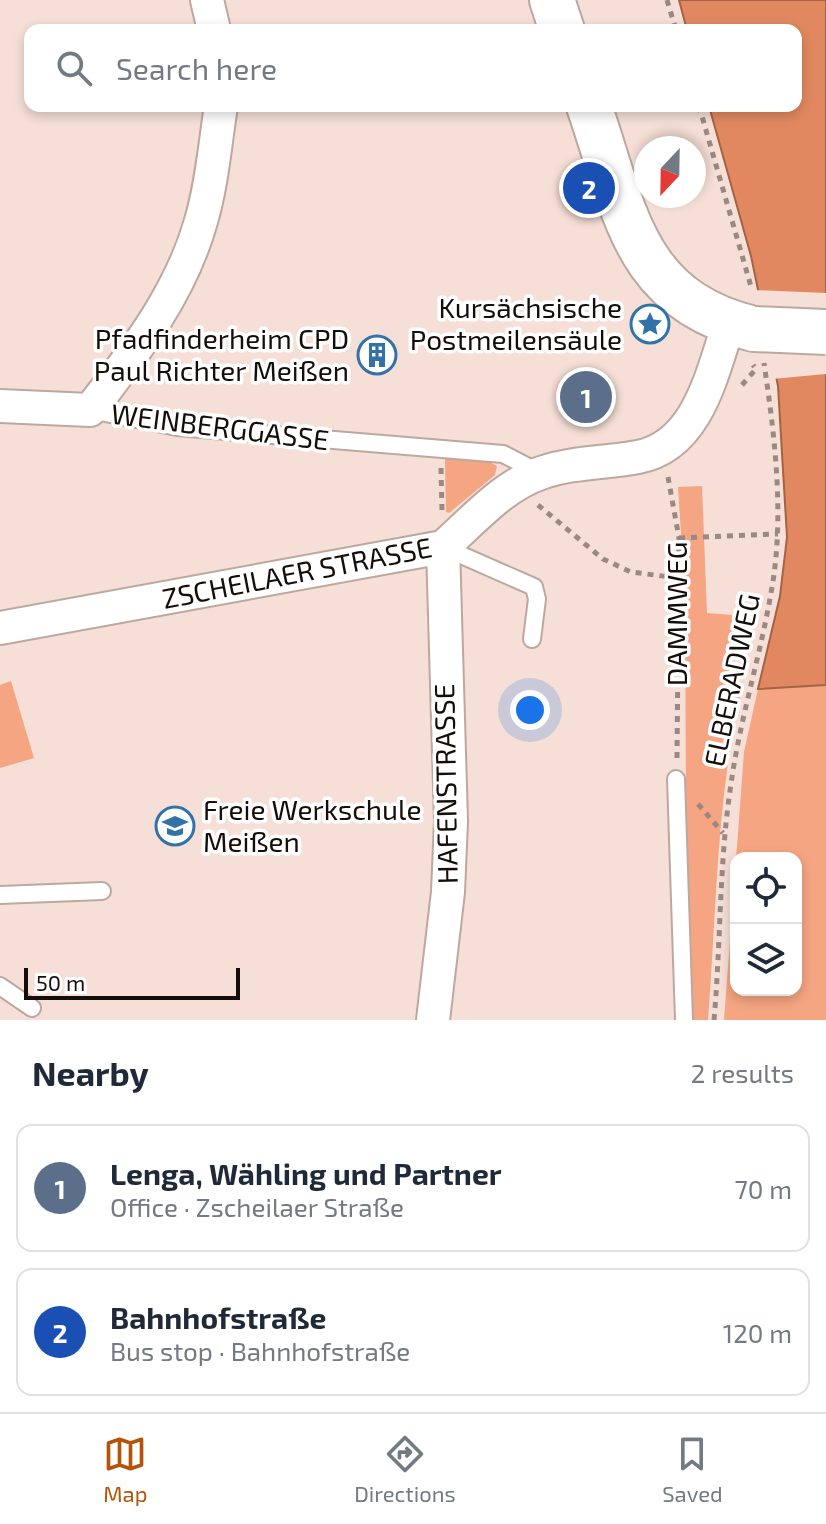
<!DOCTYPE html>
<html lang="en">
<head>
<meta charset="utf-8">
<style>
	:root { --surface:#fff; --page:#f6f6f7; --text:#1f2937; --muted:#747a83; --line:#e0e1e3; --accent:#b45309 }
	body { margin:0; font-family:"Exo 2",sans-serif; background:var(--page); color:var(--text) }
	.controls { position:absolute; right:24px; bottom:24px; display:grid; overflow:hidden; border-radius:16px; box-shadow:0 4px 12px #0003 }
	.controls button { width:72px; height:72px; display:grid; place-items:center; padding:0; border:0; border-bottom:2px solid var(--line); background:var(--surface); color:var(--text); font:40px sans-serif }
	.compass { position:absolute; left:634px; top:136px; width:72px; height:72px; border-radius:50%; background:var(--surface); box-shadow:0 4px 12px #0003; rotate:202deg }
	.scale { position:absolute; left:24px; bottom:20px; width:216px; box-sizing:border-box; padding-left:8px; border:4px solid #150d0a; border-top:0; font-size:22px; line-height:28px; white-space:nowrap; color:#150d0a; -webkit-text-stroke:6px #fff; paint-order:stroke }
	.you { position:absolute; left:530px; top:710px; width:28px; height:28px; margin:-20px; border:6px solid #fff; border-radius:50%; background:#1a73e8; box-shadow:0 0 0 12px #1a73e833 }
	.badge { display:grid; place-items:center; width:52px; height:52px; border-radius:50%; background:var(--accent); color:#fff; font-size:26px; font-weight:700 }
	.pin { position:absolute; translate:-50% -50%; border:4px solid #fff; box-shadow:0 2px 8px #0006 }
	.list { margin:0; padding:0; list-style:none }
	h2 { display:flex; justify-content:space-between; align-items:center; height:104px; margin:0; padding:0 32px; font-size:34px }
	h2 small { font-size:26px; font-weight:400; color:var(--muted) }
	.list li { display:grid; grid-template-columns:52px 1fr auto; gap:24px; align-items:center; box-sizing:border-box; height:128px; margin:0 16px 16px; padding:0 16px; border:2px solid var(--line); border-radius:16px }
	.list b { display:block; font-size:30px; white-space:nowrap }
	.list p { margin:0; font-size:26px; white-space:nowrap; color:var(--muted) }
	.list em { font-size:26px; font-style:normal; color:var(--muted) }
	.icon { flex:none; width:44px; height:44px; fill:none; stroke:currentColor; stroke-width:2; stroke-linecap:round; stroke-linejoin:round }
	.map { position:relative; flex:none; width:826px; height:1020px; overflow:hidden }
	.search { position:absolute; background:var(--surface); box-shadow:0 4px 12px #0003; left:24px; right:24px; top:24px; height:88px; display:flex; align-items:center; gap:20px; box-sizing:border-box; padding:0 28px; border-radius:16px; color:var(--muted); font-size:30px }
	.sheet { height:392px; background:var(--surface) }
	nav { display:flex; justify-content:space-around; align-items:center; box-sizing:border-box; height:112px; border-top:2px solid var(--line); background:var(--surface); font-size:22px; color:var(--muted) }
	nav a { display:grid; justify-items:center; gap:4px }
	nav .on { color:var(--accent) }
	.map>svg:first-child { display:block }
	.green { fill:#f5a582; fill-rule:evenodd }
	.water { fill:#e18860; stroke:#a46346; stroke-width:2 }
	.pier { fill:#f6dfd6 }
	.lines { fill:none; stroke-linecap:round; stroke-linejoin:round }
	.lane-casing { stroke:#bda89f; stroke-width:20 }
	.street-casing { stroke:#bda89f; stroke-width:36 }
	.secondary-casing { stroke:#bda89f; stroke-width:48 }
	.path { stroke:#9a8982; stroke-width:5; stroke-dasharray:6 6; stroke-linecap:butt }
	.lane { stroke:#fff; stroke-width:16 }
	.street { stroke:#fff; stroke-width:32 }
	.secondary { stroke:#fff; stroke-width:44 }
	.secondary-bridge-casing { stroke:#bda89f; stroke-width:48; stroke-linecap:butt }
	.secondary-bridge { stroke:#fff; stroke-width:44 }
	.labels { text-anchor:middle; stroke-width:7; stroke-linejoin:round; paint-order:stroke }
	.poi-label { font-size:28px; fill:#150d0a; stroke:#fff; text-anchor:end }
	.street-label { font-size:28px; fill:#150d0a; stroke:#fff }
</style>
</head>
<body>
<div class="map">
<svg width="826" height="1020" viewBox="0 0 826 1020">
	<rect width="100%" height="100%" fill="#f6dfd6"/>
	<g class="green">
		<path d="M445 458 486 460 497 466 495 475 449 513 446 512Z"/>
		<path d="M702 486 707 613 732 615 730 681 743 684C716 794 717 907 708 1020H687L685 596 678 487Z"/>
		<path d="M11 681 34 758 0 768V685Z"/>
		<path d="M826 685V1020H724L744 752 758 689ZM736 858H796V990H736Z"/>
	</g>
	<path class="water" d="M679 0H826V685L758 689 780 596 787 537 778 386 751 256 709 106H796V30H687Z"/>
	<path class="pier" d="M754 290 826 293V374L772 379Z"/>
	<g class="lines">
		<defs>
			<g id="lane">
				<path d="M90 410 177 427 503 454 540 473"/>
				<path d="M443 547 534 587 537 599 532 639"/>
				<path d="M676 779 684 1020"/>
				<path d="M0 895 102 891"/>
				<path d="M0 986 32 1008"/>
			</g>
			<g id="street">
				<path d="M207 0 214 30"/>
				<path d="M0 406 90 410C135 352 181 293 201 221 212 184 215 144 221 106"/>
				<path d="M0 628 443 547C473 521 502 486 541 473 572 462 606 463 638 457 698 446 712 373 729 323"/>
				<path d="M433 1020 448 892 451 821 443 547"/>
			</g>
			<g id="secondary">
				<path d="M552 0 562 30"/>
				<path d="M589 106C625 209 632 300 754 329"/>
			</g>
		</defs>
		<use href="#lane" class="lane-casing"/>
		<use href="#street" class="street-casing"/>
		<use href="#secondary" class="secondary-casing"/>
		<g class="path">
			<path d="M667 0 676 30"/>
			<path d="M412 30 419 28"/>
			<path d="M699 106 752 290"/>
			<path d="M742 385 756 369 753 365"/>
			<path d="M441 468 442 510"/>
			<path d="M668 477 679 538 677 758"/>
			<path d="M538 505 603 559 631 572 678 578"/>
			<path d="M679 538 778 534"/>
			<path d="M698 804 723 833"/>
			<path d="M714 1020C721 941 719 862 731 784 740 719 760 657 771 593 785 518 775 438 764 363"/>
		</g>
		<use href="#lane" class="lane"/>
		<use href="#street" class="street"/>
		<use href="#secondary" class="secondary"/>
		<defs>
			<path id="secondary-bridge" d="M754 329 826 332"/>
		</defs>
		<use href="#secondary-bridge" class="secondary-bridge-casing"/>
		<use href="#secondary-bridge" class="secondary-bridge"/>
	</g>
	<defs>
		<symbol id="sight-ring" viewBox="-11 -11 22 22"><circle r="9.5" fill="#fff" stroke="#3173a9" stroke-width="1.5"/><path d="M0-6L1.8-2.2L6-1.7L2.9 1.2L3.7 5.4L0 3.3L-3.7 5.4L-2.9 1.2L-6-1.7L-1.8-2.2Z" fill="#3173a9"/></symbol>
		<symbol id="building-ring" viewBox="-11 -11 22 22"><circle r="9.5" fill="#fff" stroke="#3173a9" stroke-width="1.5"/><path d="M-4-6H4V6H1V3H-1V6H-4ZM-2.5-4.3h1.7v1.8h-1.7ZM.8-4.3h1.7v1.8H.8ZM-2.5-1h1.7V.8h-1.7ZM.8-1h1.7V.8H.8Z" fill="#3173a9"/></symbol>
		<symbol id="school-ring" viewBox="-11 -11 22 22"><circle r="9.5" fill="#fff" stroke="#3173a9" stroke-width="1.5"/><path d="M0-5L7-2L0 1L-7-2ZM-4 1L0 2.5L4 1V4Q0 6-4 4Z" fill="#3173a9"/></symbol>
	</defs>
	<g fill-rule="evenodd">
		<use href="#sight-ring" x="628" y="302" width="44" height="44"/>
		<use href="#building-ring" x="355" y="333" width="44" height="44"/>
		<use href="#school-ring" x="153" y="804" width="44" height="44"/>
	</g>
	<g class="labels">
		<g class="poi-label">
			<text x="622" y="318">Kursächsische<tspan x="622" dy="32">Postmeilensäule</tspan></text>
			<text x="349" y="349">Pfadfinderheim CPD<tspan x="349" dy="32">Paul Richter Meißen</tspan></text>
			<text x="203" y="820" text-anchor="start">Freie Werkschule<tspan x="203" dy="32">Meißen</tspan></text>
		</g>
		<g class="street-label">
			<text transform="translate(220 427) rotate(7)" y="10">WEINBERGGASSE</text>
			<text transform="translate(297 573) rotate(-11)" y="10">ZSCHEILAER STRASSE</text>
			<text transform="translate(677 614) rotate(-90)" y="10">DAMMWEG</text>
			<text transform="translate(732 680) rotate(-78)" y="10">ELBERADWEG</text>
			<text transform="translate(446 784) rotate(-91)" y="10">HAFENSTRASSE</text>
		</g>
	</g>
</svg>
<div class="controls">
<button><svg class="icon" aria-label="locate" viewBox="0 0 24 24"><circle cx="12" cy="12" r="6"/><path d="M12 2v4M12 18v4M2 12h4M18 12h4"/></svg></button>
<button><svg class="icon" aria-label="layers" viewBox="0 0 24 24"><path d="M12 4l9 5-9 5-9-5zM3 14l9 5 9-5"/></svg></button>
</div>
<svg class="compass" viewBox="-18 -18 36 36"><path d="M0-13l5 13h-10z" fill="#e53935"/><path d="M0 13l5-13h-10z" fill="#747a83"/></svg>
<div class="scale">50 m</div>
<div class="you"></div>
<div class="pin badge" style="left:586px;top:397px;background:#5c6f8a">1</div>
<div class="pin badge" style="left:589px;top:188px;background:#1a4fb4">2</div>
<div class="search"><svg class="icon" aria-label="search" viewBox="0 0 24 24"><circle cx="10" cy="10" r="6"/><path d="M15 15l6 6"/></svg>Search here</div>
</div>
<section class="sheet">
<h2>Nearby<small>2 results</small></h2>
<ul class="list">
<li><span class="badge" style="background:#5c6f8a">1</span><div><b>Lenga, Wähling und Partner</b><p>Office · Zscheilaer Straße</p></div><em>70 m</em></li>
<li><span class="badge" style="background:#1a4fb4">2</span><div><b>Bahnhofstraße</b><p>Bus stop · Bahnhofstraße</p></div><em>120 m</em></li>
</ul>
</section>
<nav>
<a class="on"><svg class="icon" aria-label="map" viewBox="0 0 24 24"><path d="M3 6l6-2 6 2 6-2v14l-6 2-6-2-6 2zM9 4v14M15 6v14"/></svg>Map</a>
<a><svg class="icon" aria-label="directions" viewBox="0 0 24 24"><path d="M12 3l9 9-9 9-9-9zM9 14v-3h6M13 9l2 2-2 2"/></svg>Directions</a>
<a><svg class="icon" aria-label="saved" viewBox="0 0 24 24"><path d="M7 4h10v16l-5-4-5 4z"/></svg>Saved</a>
</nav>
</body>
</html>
